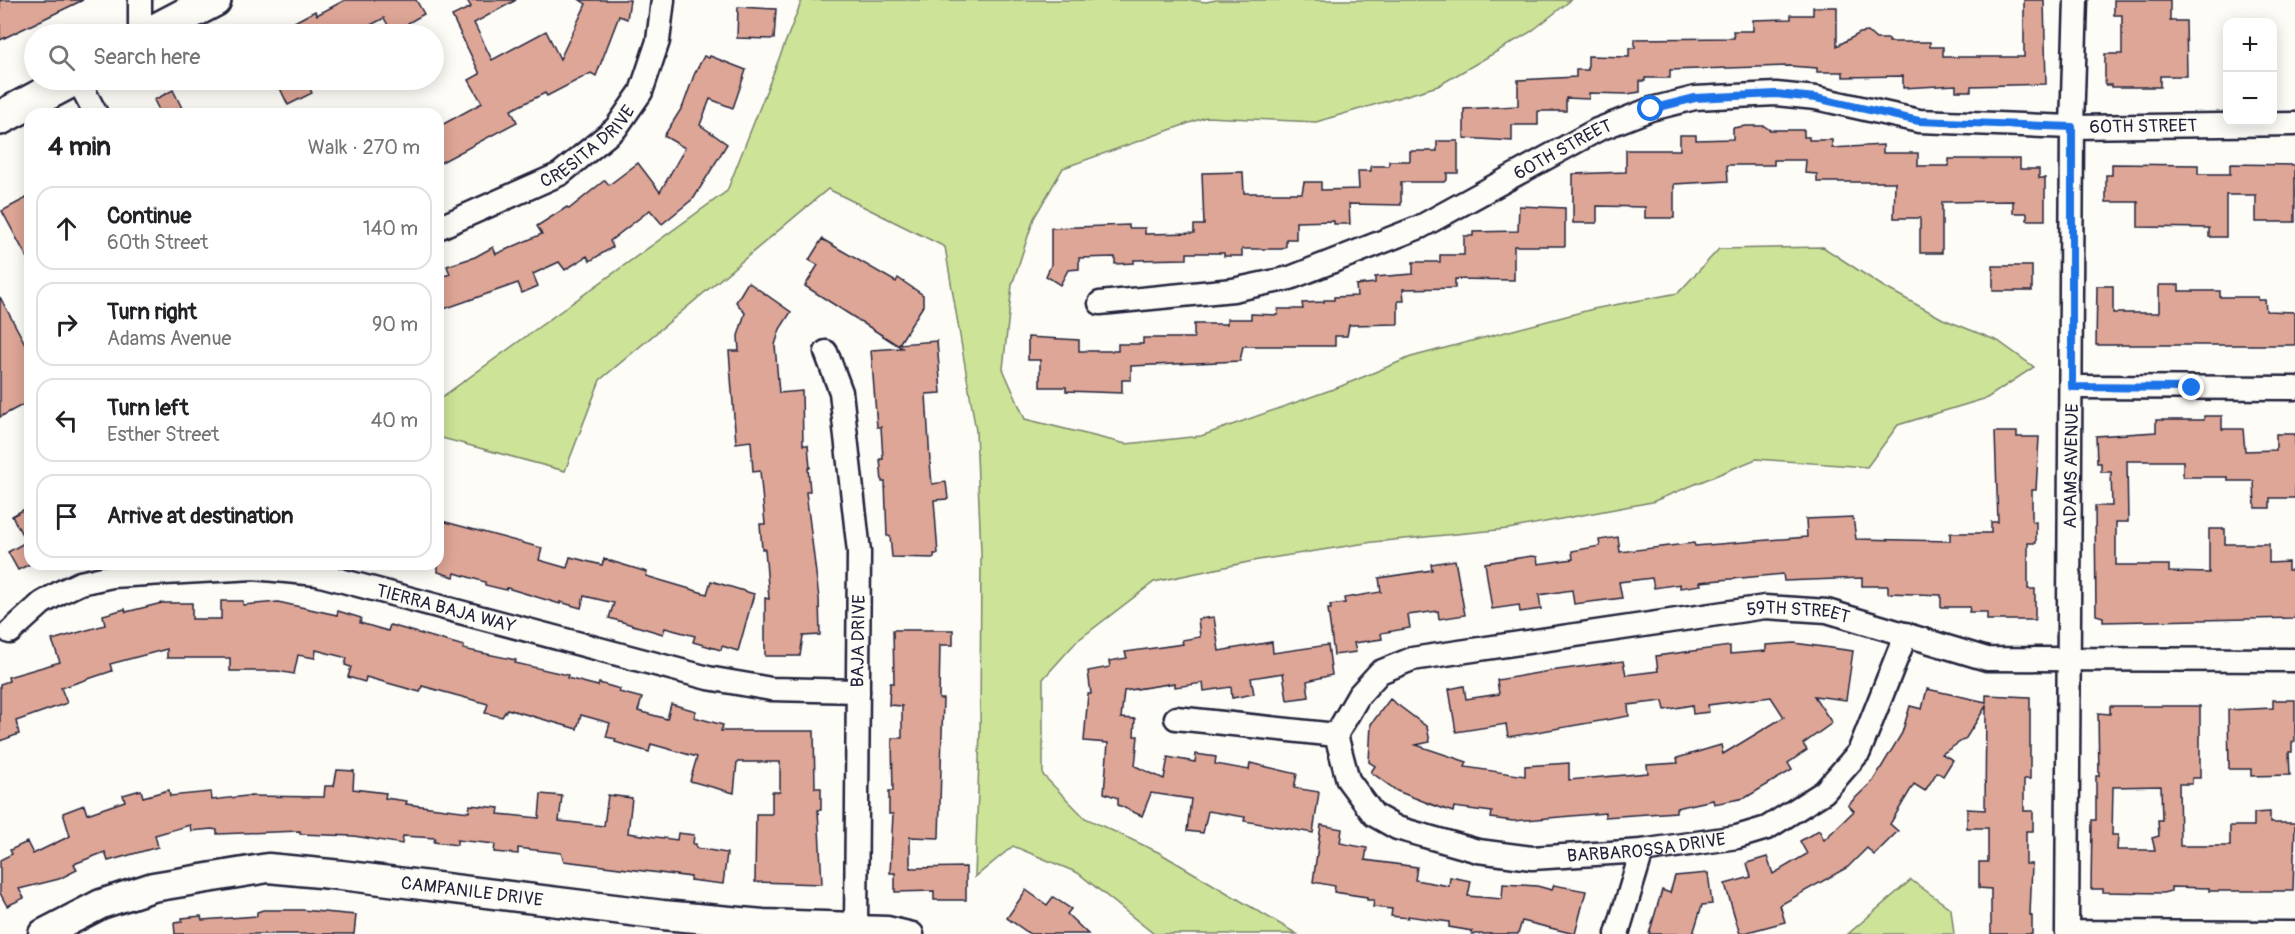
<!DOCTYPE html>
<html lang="en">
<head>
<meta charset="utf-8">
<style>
	:root { --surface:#fff; --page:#f6f6f6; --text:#202124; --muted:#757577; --line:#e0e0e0 }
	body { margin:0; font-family:Pangolin,sans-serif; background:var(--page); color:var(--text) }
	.controls { position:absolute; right:18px; top:18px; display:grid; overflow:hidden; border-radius:12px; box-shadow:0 3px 15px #0003 }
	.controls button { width:54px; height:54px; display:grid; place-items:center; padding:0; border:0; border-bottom:2px solid var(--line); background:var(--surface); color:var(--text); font:30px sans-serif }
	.stop { position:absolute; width:18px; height:18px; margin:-14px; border:4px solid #1a73e8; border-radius:50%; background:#fff }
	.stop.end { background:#1a73e8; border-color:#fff; box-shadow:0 2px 6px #0008 }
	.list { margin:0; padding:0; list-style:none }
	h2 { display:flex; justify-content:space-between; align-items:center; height:78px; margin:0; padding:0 24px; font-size:26px }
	h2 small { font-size:20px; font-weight:400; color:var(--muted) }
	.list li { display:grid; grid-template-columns:39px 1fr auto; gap:18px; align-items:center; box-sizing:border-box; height:84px; margin:0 12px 12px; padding:0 12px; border:2px solid var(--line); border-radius:18px }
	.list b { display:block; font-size:22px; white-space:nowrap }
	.list p { margin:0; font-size:20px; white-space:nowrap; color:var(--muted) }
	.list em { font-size:20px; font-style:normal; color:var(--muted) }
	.icon { flex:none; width:33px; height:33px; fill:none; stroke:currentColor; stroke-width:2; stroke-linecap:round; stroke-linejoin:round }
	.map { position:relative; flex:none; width:2295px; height:934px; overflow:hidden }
	.search { position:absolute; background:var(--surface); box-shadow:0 3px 15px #0003; left:24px; top:24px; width:420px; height:66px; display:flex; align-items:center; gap:15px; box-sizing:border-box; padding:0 21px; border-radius:33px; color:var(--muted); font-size:22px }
	.panel { position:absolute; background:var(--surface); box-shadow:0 3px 15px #0003; left:24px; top:108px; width:420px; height:462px; border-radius:18px }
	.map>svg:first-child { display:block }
	.green { fill:#cde398; stroke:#78826a; stroke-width:1.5 }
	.building { fill:#dea696; stroke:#22223b; stroke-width:1.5; fill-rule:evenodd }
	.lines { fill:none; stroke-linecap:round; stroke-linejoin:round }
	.minor-casing { stroke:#22223b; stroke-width:27 }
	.tertiary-casing { stroke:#22223b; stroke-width:33 }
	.primary-casing { stroke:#22223b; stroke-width:38 }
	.minor { stroke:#fdfcf7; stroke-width:22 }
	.tertiary { stroke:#fdfcf7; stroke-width:28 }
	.primary { stroke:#fdfcf7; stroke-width:33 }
	.route { stroke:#1a73e8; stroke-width:8 }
	.labels { text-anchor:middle; stroke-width:4.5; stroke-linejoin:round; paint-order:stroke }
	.street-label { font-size:18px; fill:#22223b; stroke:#fdfcf7 }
</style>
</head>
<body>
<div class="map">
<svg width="2295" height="934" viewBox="0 0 2295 934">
	<rect width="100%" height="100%" fill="#fdfcf7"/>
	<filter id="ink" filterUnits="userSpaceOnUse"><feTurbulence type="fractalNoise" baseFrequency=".0167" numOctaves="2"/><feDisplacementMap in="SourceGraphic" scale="12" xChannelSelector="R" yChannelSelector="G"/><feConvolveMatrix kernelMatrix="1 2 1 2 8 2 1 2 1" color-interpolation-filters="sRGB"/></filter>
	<g filter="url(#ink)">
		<g class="green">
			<path d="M802 0H1190L1206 2 1216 0H1571L1532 31 1438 86 1316 122 1206 117 1063 168 1034 218 1012 285 1003 369 1025 419 1126 444 1201 436 1339 387 1411 357 1593 309 1678 293 1719 249 1823 247 1884 287 1943 319 1998 341 2034 367 1987 398 1898 425 1867 467 1756 459 1652 502 1508 529 1373 542 1258 560 1154 582 1077 641 1043 679V775L1085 818 1158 852 1297 934H1154L1078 873 1013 846 975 877 980 730 981 553 976 431 945 247 828 189 600 380 565 471 438 437V400L727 191Z"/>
			<path d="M1911 880 1951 909 1954 934H1848Z"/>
		</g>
		<g class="building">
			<path d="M0 0H83L0 40Z"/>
			<path d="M345 0H416L424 14 408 23 414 34H393L384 18 354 34H272L315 11 317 15Z"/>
			<path d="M467 0H516L474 23 492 60 546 31 560 59 586 4 580 0H630L627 19 619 16 596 76 591 73 547 96 545 93 511 110 517 122 438 164V127L482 103 469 80 480 74 452 16 471 7Z"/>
			<path d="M2024 0H2044L2046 84 1971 86V91H1956V85L1903 88V76L1843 77V72H1817V68L1789 66 1670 70V78H1645V81H1640V92L1627 94 1589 93V99L1566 98V111H1538V125H1512V141L1464 138V109L1518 106V80L1576 77V70H1588V56L1629 57V48H1635V39L1734 38 1733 31H1753V20L1791 19V15H1813V7H1837V46L1860 33 1868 32 1876 39H1889V42H1930V47H1943V57H2024Z"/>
			<path d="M2114 0H2170V21H2186L2187 76H2160V87H2112V85H2105V54H2122V15H2114Z"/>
			<path d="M738 7 776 9 774 39 737 38Z"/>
			<path d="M704 56 709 58 710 56 746 70 733 108 710 99 700 125 727 144 694 198 662 224 650 210 610 241 613 247 590 261 587 256 565 270 559 262 533 274 538 286 522 293 518 283 444 309V302L438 304V278L450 274 447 266 475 257 493 247 496 254 542 234 537 226 567 207 569 209 605 180 609 185 638 163 660 192 685 148 664 136 683 106 694 75Z"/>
			<path d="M276 80H306L312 93 288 105Z"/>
			<path d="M173 90 185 114H161L154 100Z"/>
			<path d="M1746 126H1764L1770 130H1804V137H1809V140H1832V148L1883 145V153H1918V166H1949V159H2020V169H2039V178H2045V220H2027V213H2013V201L1942 202V253H1920V218H1894L1895 182H1817V174L1805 173 1806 160H1774V165H1727L1728 181 1674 184V218H1645V207L1597 206V223H1573V174L1626 172V150H1680V135H1696V140L1733 139V128Z"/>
			<path d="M1437 141H1458V173H1447V179L1444 182H1401V205L1349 204 1350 224H1334V221L1296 222V239H1286V246L1282 249H1242V256H1224V253H1187V259L1134 260V263L1115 264V257L1079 258V269L1068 270 1060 285 1046 276 1051 265V228L1129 225V228H1145V234L1194 233V225H1204L1202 173 1243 172 1244 193H1302L1304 182H1321V190L1359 189 1358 171H1371V166H1389V161H1410V151H1437Z"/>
			<path d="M2112 164 2198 165V174H2230V164L2295 165V222H2256V195H2226V237H2209V228L2138 227V202H2106V175H2112Z"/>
			<path d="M30 196V263L2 211Z"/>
			<path d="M1519 206 1565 208V246H1514V280L1455 279V288L1403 289 1404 301H1398V324L1349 325 1347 336H1335V346H1243L1240 361 1131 366V380H1122V393L1066 391V387H1040V360H1028V337L1079 340V351H1118V344H1143V338H1194V324H1227V319H1251V314L1278 315V309H1303L1302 303 1324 302V300H1334V297L1357 296 1356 285 1375 283V277L1413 274V262H1440V255H1464V236H1473V232L1518 231Z"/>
			<path d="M822 239 896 282 898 278 923 295V306L899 344 937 341 941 393 926 394 930 462 932 484 946 482 948 499 934 500 938 554H934V558L892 557 890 536H887L885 482H882L880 459H883L881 427H877L871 350 902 348 805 286 818 265 809 260Z"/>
			<rect x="1993" y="266" width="39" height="25"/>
			<path d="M748 282 791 312 780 329 775 345 779 393 802 391 803 445H808L810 468H808L810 491 806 492 819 598 820 635 803 636 800 656H765V598L769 599 765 549H762L760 524H765L760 471 753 472 751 441 736 443 729 351H739L738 336 745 313 736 302Z"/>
			<path d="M2159 285H2179V291H2220V297H2258V300H2265L2266 311 2295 312V345H2096L2097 286H2113V313H2159Z"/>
			<path d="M0 297 30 353V401L0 417Z"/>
			<path d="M2204 416H2222V429H2243L2245 451 2276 450V434H2295V498H2270V508H2255L2254 481H2228V477H2183V461H2127L2128 522H2116V565H2169V572L2209 573V529H2225V544H2269V563L2288 562V570H2295V618L2103 622V617L2096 615 2095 506H2112L2111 472H2101V463H2097L2096 436 2156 432V420H2204Z"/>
			<path d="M1995 432H2017V437H2039L2036 490H2032V522H2036V543H2028V589H2035V620H1987V612H1969L1970 607H1941V595L1888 593V586H1862V578L1784 581 1783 574 1700 582 1701 585 1680 588V584L1654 588 1652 578 1619 582 1622 598 1574 604 1572 590 1539 595 1541 609 1520 612 1519 605 1492 609 1485 563 1532 556 1537 557 1538 564 1573 559 1572 551 1600 546 1599 540 1618 537 1620 552 1694 543 1695 546 1807 537 1806 519 1853 517 1856 539 1950 541V533H1991V522H1998Z"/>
			<path d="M30 506V564L18 570 8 552 26 542 12 516Z"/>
			<path d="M438 520 542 548 539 560 567 568 570 557 602 565 604 559 647 572 646 576 707 594 711 581 754 594 738 651 722 646 721 650 693 642 695 636 665 628 663 634 609 618 614 603 584 596 581 608 560 602V604L507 588 506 590 485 585V582L455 573 454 577 438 572Z"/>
			<path d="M1455 560 1465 615 1439 619 1438 611 1408 615 1410 628 1381 633 1382 639 1354 643 1356 652 1334 655 1328 609H1331L1330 605 1345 603 1344 598 1381 592 1379 578 1432 570 1431 564Z"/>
			<path d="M221 601H243V605L278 602 337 615 338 611 361 618 360 623 388 631 390 625 464 646 463 649 516 660 515 663 568 675 567 678 598 686 599 683 620 689 619 692 642 698 638 711 667 719 671 704 696 711 694 717 723 725 721 731H814L815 788H821V810H818L822 884 755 882 756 814H772V792H780V762H737L734 793 690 781 697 757 651 744 649 752 615 742 616 739 606 737 610 723 581 715 577 729 507 709 502 717 485 713 488 704 422 686 420 692 366 677 365 682 348 677 351 667 345 665 347 658 316 650 315 658 298 655 294 674 277 671H230V658H167V649L110 664 112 671 61 688 67 703 16 721 19 734 0 741V684L9 681 8 677 60 662 52 640 105 625 103 615 125 609 126 612 162 603H192V619H221Z"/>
			<path d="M1214 617 1219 651 1272 642 1273 653 1328 645 1332 675 1307 681 1309 697 1287 700 1283 673 1251 678 1254 694 1232 698 1231 687 1204 691 1203 683 1175 687V683L1124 691 1121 718 1135 719 1134 736H1138L1135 766 1164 779 1168 757 1195 762 1196 754 1216 757 1215 764 1249 770 1250 763 1297 774 1294 788 1319 792 1313 833 1244 821 1245 817 1208 811 1203 833 1187 831 1191 799 1151 793 1142 816 1118 805V798L1104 793 1108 743 1084 741 1088 694H1091L1088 671 1110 667 1109 661 1127 658 1125 652 1183 644 1182 640 1200 637 1198 619Z"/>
			<path d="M893 630H953V645H940L939 699H943L939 838 910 837V868L966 867V900H934V891L895 892V873H890L893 814H889V791H893L892 738H902V706L889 705 890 683H894Z"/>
			<path d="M1794 643 1853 651 1846 700 1814 696 1832 723 1803 744 1807 750 1788 763 1792 770 1745 798 1714 804 1713 800 1676 808V812L1605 817V813L1513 821 1491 818 1492 812 1454 807 1453 812 1433 805 1397 791 1371 772 1375 766 1369 762 1371 724 1390 699 1427 727 1430 742 1416 745 1467 762 1465 767 1525 776V766L1569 763V780L1648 773 1647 765 1678 763 1677 758 1721 745 1723 754 1784 717 1771 697 1708 705 1709 712 1693 714 1692 705 1665 710 1663 701 1628 705 1629 716 1508 737 1506 724 1456 732 1449 689 1464 686 1466 699 1499 694 1497 680 1550 671 1623 661 1626 675 1658 671 1656 656 1730 646V654L1766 651V645Z"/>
			<path d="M1927 689 1986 702V695L2030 697V779H2024V811H2033V831H2026V864H2032L2030 915 2032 916V934H1991V889L1979 888V862H1988V828H1967V809L1985 810 1986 706 1966 738 1942 754 1953 760 1943 776 1937 772 1925 791 1914 784 1890 824 1898 831 1874 855 1867 848 1848 867 1780 905 1785 922 1740 934 1725 884 1751 877 1747 863 1767 857 1773 874 1807 854 1800 841 1819 830 1824 840 1854 811 1848 805 1873 781 1902 733 1910 706 1922 709Z"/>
			<path d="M2273 700H2295V742H2292V752H2289L2290 775 2251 776V769H2229L2228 710 2273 708Z"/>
			<path d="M2110 706H2200V778H2192V784H2179L2180 846H2230V826H2254V813L2270 812V823H2295L2293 891H2209V888L2171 887V891L2163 893 2103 892V889H2091L2092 820H2096V776H2099L2098 713 2110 714ZM2161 786 2162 820H2158L2159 836 2152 838 2155 850H2117L2118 835H2112L2113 787Z"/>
			<path d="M337 770 354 771 353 789 386 793 385 798 407 801 406 804 469 812 470 805 499 808 498 814 539 818 541 794 562 796 559 821 604 826 608 795 632 798 628 833 677 840 678 833 694 835 693 844H696V848L727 853 723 884 690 880 691 877 564 861 561 853 518 848V854L494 852 495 844 457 840V845L434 842 435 838 403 836 402 844 354 836 300 834V831L217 834V830L212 829 191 831 190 825 155 835 158 847 108 861 105 852 74 864 77 870 59 879 19 889 24 898 7 906 0 893V860L12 854 10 850 27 842 33 854 70 836 63 813 84 805 87 814 125 801 123 795 141 790 143 797 169 790 170 796 211 792 212 800 247 796 324 797 325 786H334Z"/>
			<path d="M1321 825 1342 829 1340 843 1367 848 1365 860 1417 867 1415 880 1449 886 1450 877 1471 881 1468 896 1502 899 1503 884 1537 886 1552 890 1554 885 1586 891 1575 934 1522 921 1518 934H1472V931L1449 927V922L1408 916V918L1391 916 1392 909 1373 907 1374 900H1367V897L1334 892 1335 886 1313 882Z"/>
			<path d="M1708 873 1712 904 1702 905 1693 934H1649L1662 890 1670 893 1675 876Z"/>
			<path d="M1026 890 1047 905 1053 897 1071 909 1067 914 1088 934H1030L1007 918Z"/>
			<path d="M263 910H302L356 915 354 934H175L174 923 182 922V918L201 916 202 920 257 916V912Z"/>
		</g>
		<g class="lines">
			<defs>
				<g id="minor">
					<path d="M140 0V34"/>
					<path d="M2076 0 2072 127 2067 932 2295 933"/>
					<path d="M78 80 96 114"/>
					<path id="s1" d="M438 228 560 174 616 128 641 92 658 41 663 0"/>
					<path id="s2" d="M1100 303 1233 290 1290 278 1420 227 1597 130 1651 109 1695 98 1776 94 1816 98 1919 121 2072 127 2295 124"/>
					<path d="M826 352 841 392 859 552 856 927 887 928 912 934"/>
					<path d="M2072 387 2295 388"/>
					<path id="s3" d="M10 632 42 603 61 592 80 583 112 576 254 568 317 574 708 678 771 689 858 691"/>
					<path d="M1176 718 1336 735"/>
					<path id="s4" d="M1336 735 1359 695 1380 672 1412 659 1765 607 1827 611 1987 659 2295 660"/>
					<path id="s5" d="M1336 735 1348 780 1374 815 1397 828 1478 851 1532 858 1642 851 1737 837 1767 828 1824 792 1859 752 1906 634"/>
					<path d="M1617 934 1642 851"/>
				</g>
				<g id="tertiary">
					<path id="s6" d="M43 934 101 904 153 887 268 868 341 875 663 915 763 924 856 927 855 934"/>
				</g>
				<g id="primary">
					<path d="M149 34 214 0"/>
					<path d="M0 118 72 80"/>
				</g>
			</defs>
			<use href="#minor" class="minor-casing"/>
			<use href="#tertiary" class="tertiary-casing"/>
			<use href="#primary" class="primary-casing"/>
			<use href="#minor" class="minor"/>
			<use href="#tertiary" class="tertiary"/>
			<use href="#primary" class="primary"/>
		</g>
	</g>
	<g class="lines" filter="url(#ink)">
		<path class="route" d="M1651 109 1695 98 1776 94 1816 98 1919 121 2072 127V387L2192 388"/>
	</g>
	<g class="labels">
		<g class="street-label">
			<text dy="6" stroke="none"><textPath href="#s2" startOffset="1088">60TH STREET</textPath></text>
			<text dy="6" stroke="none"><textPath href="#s1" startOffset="172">CRESITA DRIVE</textPath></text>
			<text dy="6" stroke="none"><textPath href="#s2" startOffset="494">60TH STREET</textPath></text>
			<text transform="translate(2071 466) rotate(-89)" y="6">ADAMS AVENUE</text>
			<text dy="6" stroke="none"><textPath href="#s3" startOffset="458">TIERRA BAJA WAY</textPath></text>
			<text dy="6" stroke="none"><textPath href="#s4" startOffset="502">59TH STREET</textPath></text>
			<text transform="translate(858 641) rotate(-89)" y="6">BAJA DRIVE</text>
			<text dy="6" stroke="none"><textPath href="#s5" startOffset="370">BARBAROSSA DRIVE</textPath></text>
			<text dy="6" stroke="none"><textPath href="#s6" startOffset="442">CAMPANILE DRIVE</textPath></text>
		</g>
	</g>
</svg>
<div class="controls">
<button>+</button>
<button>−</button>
</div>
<div class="stop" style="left:1651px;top:109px"></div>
<div class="stop end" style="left:2192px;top:388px"></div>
<div class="search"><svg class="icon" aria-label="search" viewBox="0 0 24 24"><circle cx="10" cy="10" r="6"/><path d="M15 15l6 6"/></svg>Search here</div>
<section class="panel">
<h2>4 min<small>Walk · 270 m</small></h2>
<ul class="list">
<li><svg class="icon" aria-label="ahead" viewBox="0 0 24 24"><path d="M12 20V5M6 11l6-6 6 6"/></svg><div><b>Continue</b><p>60th Street</p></div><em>140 m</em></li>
<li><svg class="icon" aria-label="right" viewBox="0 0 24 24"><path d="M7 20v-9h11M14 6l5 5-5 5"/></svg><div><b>Turn right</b><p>Adams Avenue</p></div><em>90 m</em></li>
<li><svg class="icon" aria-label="left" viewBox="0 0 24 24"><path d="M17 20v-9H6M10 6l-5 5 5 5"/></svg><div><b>Turn left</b><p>Esther Street</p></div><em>40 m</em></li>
<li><svg class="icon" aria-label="arrive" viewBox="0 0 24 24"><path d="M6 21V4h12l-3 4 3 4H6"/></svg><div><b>Arrive at destination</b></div></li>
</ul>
</section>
</div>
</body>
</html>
